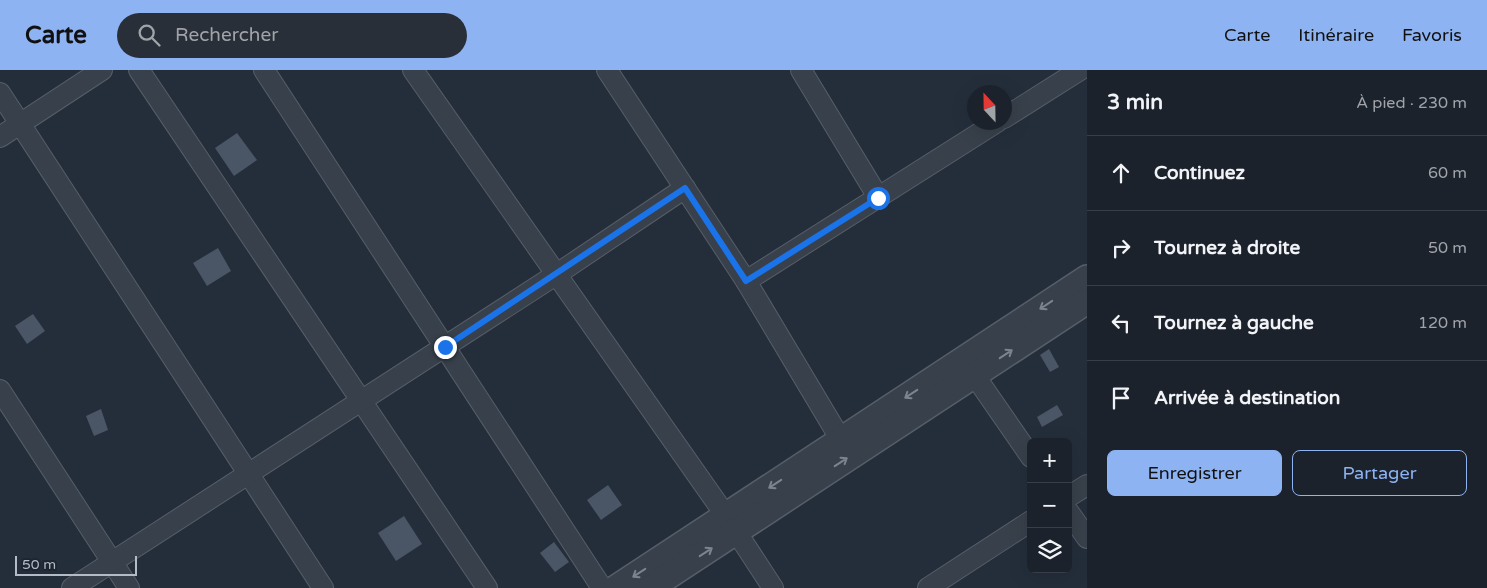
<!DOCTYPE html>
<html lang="fr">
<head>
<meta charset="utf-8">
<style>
	:root { --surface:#1b222c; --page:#282f38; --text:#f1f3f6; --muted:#a0a4a9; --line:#393f48; --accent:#8db3f2 }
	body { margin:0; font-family:"Varela Round",sans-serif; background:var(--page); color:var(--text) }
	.controls { position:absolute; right:15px; bottom:15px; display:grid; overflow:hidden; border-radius:8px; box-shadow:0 5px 20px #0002 }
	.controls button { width:45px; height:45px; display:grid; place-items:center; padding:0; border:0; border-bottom:1px solid var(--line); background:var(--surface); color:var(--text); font:25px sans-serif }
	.compass { position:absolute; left:967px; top:15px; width:45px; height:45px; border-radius:50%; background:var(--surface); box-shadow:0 5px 20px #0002; rotate:338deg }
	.scale { position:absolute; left:15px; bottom:12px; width:122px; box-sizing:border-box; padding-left:5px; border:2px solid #b3bbc7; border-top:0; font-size:14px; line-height:18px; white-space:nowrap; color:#b3bbc7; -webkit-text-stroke:4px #1d2530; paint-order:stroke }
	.stop { position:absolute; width:15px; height:15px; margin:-11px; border:4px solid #1a73e8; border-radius:50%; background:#fff }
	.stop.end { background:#1a73e8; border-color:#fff; box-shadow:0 1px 5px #0008 }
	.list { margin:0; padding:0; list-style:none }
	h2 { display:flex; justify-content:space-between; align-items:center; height:65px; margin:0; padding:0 20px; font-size:21px }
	h2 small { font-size:16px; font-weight:400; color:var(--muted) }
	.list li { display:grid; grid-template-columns:32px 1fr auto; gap:15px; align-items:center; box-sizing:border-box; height:75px; padding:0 20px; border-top:1px solid var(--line) }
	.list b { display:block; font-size:19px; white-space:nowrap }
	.list em { font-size:16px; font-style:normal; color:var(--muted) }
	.actions { display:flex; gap:10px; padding:15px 20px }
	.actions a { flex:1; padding:11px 0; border:1px solid var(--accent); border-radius:8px; text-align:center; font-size:18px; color:var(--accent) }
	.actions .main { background:var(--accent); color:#111 }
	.icon { flex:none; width:28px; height:28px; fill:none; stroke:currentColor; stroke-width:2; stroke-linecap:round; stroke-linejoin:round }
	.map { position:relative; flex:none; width:1087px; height:518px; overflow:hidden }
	header { display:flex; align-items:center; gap:30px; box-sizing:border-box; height:70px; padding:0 25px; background:var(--accent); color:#111 }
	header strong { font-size:24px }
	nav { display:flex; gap:28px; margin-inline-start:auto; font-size:18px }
	.search { width:350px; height:45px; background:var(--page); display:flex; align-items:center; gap:12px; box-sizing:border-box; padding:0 18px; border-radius:28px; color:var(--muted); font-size:19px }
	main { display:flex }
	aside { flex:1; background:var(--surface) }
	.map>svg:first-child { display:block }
	.building { fill:#4a5565 }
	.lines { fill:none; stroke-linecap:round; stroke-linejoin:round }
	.minor-casing { stroke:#565e69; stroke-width:22 }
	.tertiary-casing { stroke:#565e69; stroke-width:28 }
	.minor { stroke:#38404b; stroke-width:20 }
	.tertiary { stroke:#38404b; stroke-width:25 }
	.oneway { stroke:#7c848f }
	.route { stroke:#1a73e8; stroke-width:6 }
</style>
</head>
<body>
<header>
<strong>Carte</strong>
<div class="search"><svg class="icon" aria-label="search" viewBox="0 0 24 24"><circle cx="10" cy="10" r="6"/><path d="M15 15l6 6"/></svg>Rechercher</div>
<nav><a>Carte</a><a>Itinéraire</a><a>Favoris</a></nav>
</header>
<main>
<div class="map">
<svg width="1087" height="518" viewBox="0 0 1087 518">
	<rect width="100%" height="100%" fill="#242e3b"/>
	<g class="building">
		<path d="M237 63 257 90 234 106 215 78Z"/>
		<path d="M218 178 231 201 207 216 193 193Z"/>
		<path d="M33 244 45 261 27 274 15 256Z"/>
		<path d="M1049 279 1059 297 1050 302 1040 285Z"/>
		<path d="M1057 335 1063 345 1042 357 1037 347Z"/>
		<path d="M101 339 108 360 94 366 86 346Z"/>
		<path d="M608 415 622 435 601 450 587 430Z"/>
		<path d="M404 446 422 474 396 491 378 463Z"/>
		<path d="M554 472 569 492 555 502 540 483Z"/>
	</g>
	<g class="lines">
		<defs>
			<g id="minor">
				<path d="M139 0 487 518"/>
				<path d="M264 0 602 518"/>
				<path d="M413 0 726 446 773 518"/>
				<path d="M607 0 746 211 841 370"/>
				<path d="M801 0 878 127"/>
				<path d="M0 23 323 518"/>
				<path d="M1004 48 1080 0"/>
				<path d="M0 67 102 0"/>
				<path d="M746 211 997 52"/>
				<path d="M966 293 1031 387"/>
				<path d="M0 320 129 518"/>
				<path d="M1068 427 1087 415"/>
				<path d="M1068 441 1087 468"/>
				<path d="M72 518 557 204 685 118"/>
				<path d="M928 518 1031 451"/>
			</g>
			<g id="tertiary">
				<path d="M616 518 1087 208"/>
				<path d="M650 518 1087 231"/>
			</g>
		</defs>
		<use href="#minor" class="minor-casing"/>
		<use href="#tertiary" class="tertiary-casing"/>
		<use href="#minor" class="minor"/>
		<use href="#tertiary" class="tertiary"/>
	</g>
	<defs><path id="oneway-shaft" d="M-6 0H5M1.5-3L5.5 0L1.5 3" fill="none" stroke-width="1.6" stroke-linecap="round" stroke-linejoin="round" transform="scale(1.25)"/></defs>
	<g class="oneway">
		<use href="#oneway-shaft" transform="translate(1046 235) rotate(146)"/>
		<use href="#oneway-shaft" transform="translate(1006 284) rotate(-33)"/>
		<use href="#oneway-shaft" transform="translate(911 324) rotate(147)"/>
		<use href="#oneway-shaft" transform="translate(841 392) rotate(-33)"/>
		<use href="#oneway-shaft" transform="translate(775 414) rotate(147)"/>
		<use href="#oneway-shaft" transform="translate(706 482) rotate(-33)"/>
		<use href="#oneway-shaft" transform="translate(639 503) rotate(147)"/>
	</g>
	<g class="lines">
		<path class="route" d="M445 277 685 118 746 211 878 128"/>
	</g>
</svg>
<div class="controls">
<button>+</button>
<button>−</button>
<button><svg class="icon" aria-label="layers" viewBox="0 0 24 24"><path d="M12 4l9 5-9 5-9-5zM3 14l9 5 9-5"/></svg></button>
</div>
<svg class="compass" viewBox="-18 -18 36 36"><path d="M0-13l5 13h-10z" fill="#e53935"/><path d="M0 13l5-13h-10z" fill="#a0a4a9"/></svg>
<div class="scale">50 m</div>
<div class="stop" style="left:878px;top:128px"></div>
<div class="stop end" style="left:445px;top:277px"></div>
</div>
<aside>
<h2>3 min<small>À pied · 230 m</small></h2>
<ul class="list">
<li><svg class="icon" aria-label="ahead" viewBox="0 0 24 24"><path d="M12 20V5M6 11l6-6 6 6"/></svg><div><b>Continuez</b></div><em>60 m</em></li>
<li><svg class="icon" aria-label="right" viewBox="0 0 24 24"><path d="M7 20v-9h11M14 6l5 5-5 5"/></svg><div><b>Tournez à droite</b></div><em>50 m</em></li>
<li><svg class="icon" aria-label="left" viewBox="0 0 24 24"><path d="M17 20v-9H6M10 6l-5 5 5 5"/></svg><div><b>Tournez à gauche</b></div><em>120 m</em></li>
<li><svg class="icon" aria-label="arrive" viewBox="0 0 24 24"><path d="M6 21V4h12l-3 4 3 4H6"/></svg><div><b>Arrivée à destination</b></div></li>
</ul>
<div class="actions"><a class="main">Enregistrer</a><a>Partager</a></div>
</aside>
</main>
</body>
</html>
